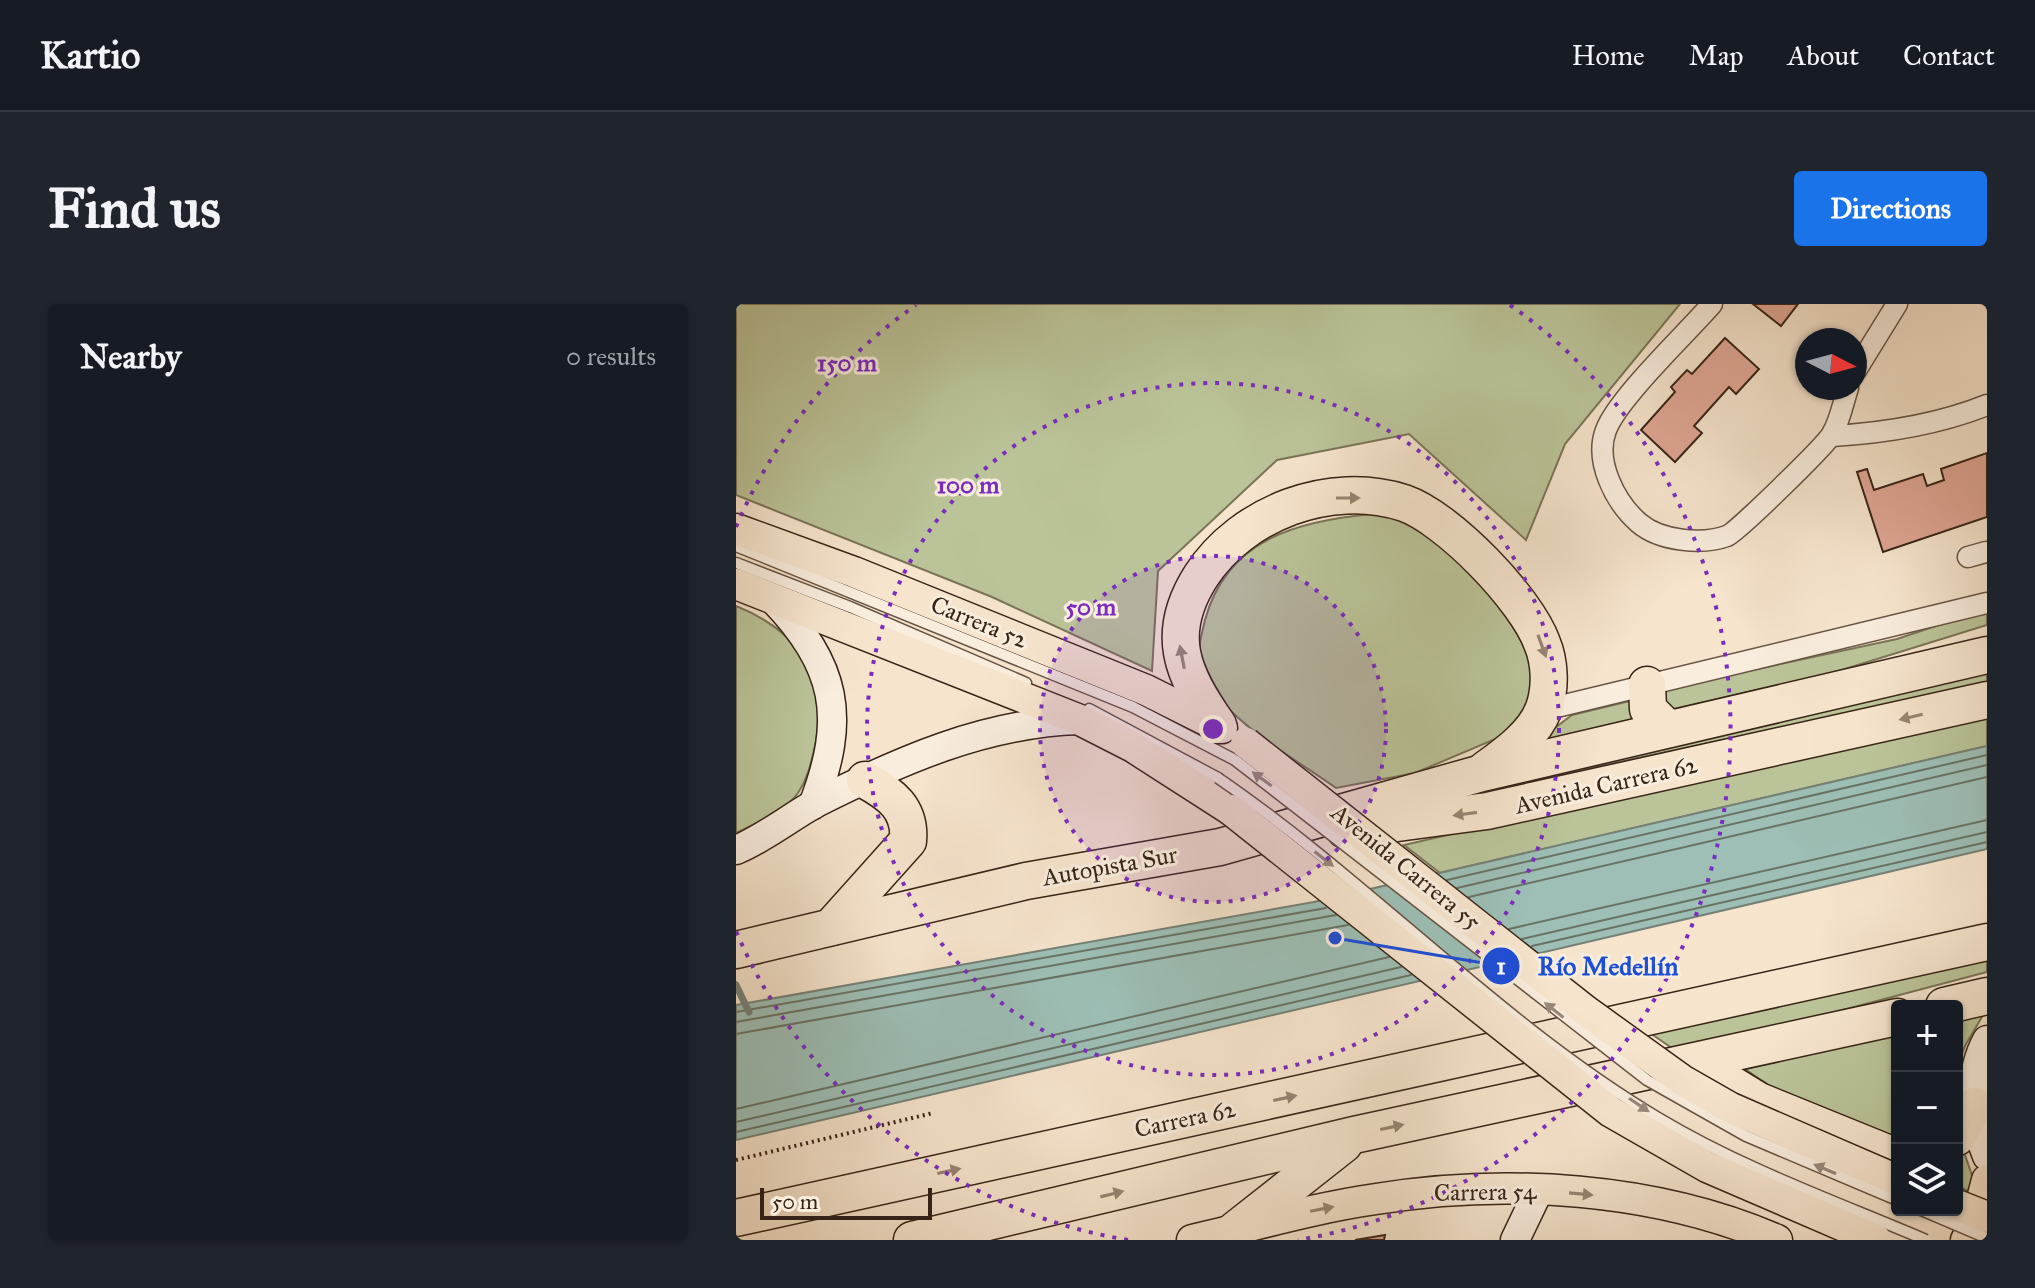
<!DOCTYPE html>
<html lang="en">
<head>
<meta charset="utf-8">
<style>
	:root { --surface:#171b24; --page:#20242c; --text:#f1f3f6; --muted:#9ea1a6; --line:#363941; --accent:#1a73e8 }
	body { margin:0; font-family:"IM FELL Great Primer",serif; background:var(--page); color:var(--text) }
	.controls { position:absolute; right:24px; bottom:24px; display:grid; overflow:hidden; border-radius:8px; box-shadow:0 2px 6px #0004 }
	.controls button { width:72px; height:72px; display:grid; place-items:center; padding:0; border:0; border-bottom:2px solid var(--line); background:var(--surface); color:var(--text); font:40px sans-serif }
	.compass { position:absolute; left:1059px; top:24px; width:72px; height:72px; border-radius:50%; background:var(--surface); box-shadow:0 2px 6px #0004; rotate:96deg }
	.scale { position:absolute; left:24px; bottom:20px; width:172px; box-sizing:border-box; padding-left:8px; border:4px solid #382417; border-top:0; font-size:22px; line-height:28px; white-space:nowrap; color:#382417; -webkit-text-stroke:6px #f9edde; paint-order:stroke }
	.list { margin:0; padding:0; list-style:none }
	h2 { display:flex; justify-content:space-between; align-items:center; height:104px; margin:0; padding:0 32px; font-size:34px }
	h2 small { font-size:26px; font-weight:400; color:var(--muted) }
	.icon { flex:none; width:44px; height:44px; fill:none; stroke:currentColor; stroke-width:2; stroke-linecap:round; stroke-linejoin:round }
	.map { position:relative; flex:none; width:1251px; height:936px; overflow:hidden; border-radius:8px }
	header { display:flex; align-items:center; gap:48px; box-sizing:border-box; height:112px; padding:0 40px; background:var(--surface); border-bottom:2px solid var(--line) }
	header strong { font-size:38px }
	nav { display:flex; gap:44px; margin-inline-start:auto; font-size:28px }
	.intro { display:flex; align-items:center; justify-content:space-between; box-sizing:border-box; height:192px; padding:0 48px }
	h1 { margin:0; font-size:56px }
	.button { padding:20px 36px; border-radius:8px; background:var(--accent); color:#fff; font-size:28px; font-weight:700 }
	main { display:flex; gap:48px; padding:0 48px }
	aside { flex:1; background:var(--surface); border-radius:8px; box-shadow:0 2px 6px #0004 }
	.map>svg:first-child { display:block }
	.green { fill:#bbc499; stroke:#7a7458; stroke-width:2 }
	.water { fill:#9dbfb6; stroke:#758176; stroke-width:2 }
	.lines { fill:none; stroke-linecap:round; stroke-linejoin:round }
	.shore { stroke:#6a7266; stroke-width:2 }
	.stream { stroke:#758176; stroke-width:7 }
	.building { fill:#dfa593; stroke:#382417; stroke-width:2 }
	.lane-casing { stroke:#685444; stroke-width:13 }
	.street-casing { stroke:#685444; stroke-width:23 }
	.secondary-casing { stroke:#382417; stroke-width:31 }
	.primary-casing { stroke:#382417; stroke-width:33 }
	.highway-casing { stroke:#382417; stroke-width:39 }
	.path { stroke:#382417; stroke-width:4; stroke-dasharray:2 4; stroke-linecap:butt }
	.lane { stroke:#f9edde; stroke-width:10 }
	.street { stroke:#f9edde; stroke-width:20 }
	.secondary { stroke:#f9edde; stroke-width:28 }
	.primary { stroke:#f6e4cd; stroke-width:30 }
	.highway { stroke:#f6e4cd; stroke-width:36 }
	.lane-bridge-casing { stroke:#685444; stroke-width:13; stroke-linecap:butt }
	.primary-bridge-casing { stroke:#382417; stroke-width:33; stroke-linecap:butt }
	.lane-bridge { stroke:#f9edde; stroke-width:10 }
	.primary-bridge { stroke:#f6e4cd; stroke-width:30 }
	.oneway { fill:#978472 }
	.oneway2 { fill:#98887a }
	.ring { fill:none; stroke:#7b2cbf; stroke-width:4; stroke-dasharray:4 8 }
	.labels { text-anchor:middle; stroke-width:6; stroke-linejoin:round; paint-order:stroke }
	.street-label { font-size:24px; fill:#382417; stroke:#f9edde }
	.centre { fill:#7b2cbf; stroke:#f9edde; stroke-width:4 }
	.ring-label { font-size:24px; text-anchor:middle; font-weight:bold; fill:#7b2cbf; stroke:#f9edde; stroke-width:6; stroke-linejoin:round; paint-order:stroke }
	.leader { fill:none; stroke:#1d4ed8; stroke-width:3 }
	.callout-dot { fill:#1d4ed8; stroke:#f9edde; stroke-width:3 }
	.mark-label { font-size:24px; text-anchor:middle; font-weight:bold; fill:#fff }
	.callout-label { font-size:26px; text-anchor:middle; font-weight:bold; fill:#1d4ed8; stroke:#f9edde; stroke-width:6; stroke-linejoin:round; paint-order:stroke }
</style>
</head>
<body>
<header>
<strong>Kartio</strong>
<nav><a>Home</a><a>Map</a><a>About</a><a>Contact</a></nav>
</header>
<div class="intro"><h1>Find us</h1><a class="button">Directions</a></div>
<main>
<aside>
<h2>Nearby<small>0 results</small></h2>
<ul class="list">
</ul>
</aside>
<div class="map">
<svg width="1251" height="936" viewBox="0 0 1251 936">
	<rect width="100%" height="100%" fill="#f6e4cd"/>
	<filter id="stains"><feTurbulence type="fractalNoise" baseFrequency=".0025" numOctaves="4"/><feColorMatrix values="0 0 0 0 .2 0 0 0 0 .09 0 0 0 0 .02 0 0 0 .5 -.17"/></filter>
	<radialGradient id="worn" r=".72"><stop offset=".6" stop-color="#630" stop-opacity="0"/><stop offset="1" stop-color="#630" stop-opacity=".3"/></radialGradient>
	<g class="green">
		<path d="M0 0H944L829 140 790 236 673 130 541 156 422 267 416 367 256 293 0 191Z"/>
		<path d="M636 210C649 212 666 213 678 218 719 238 793 326 796 372 797 391 791 408 783 425L679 469 600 484C558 454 490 417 466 370 459 354 465 332 469 316 491 235 561 217 636 210Z"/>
		<path d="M0 302C64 328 93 372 79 442 75 459 72 474 62 489 49 507 20 520 0 529Z"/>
		<path d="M1251 305V321L1096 369 933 406 921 390 928 385 1161 335Z"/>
		<path d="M1251 366V379L753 486 923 441Z"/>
		<path d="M898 396 902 415 799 439 836 411Z"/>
		<path d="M1251 407V442L704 569 668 541Z"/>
		<path d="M1251 651V668L943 749 914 729Z"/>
		<path d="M1250 706 1229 742 1221 763V713Z"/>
		<path d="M1161 728V835L1045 790 1009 765Z"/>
		<path d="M1228 848 1243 892 1221 882V854Z"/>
	</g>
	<path class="water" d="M1251 442V545L0 836V701L578 598Z"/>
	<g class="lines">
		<g class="shore">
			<path d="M711 576 1251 451"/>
			<path d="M721 584 1251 461"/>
			<path d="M733 593 1251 473"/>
			<path d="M773 625 1251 516"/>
			<path d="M786 635 1251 528"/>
			<path d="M796 642 1251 538"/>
			<path d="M0 708 590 604"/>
			<path d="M0 718 600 611"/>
			<path d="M0 730 612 621"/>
			<path d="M0 805 653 653"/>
			<path d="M0 818 665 663"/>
			<path d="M0 828 675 671"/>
		</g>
		<path class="stream" d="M0 681 13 708"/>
	</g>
	<g class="building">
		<path d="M1017 0H1062L1045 22Z"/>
		<path d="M989 34 1023 65 1000 90 993 83 958 122 966 129 939 158 905 126 939 88 935 83 951 66 956 70Z"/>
		<path d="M1251 149V213L1147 248 1121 168 1131 165 1138 186 1187 170 1191 182 1208 176 1205 165Z"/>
		<path d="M649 931 648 936H619Z"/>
	</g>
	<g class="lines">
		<defs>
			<g id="lane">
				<path d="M0 242 397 403 499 456"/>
				<path d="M0 259 114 303 290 379"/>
				<path d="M353 405 482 474"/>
			</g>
			<g id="street">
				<path d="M976 0C951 29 882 94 870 126 858 157 879 198 903 219 924 237 966 241 991 232 1001 228 1090 141 1096 130 1104 117 1107 99 1112 84"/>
				<path d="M1119 68 1161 0"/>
				<path d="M1096 132C1150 129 1201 121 1251 101"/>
				<path d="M1232 253 1250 248"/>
				<path d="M808 406 1251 299"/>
			</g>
			<g id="secondary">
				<path d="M36 294C101 362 111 413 77 501"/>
				<path d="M0 546C29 534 53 514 80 499 163 457 249 419 343 416"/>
				<path d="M1251 736C1231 773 1236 814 1251 852"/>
				<path d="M779 936 803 886"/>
			</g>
			<g id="primary">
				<path d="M0 225 118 268 410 386 486 424"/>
				<path d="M0 280 344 416 397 443 495 506"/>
				<path d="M456 936C517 922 577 904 640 895 770 874 919 883 1041 936"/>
				<path d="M1230 936 1239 922 1251 876"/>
			</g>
			<g id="highway">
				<path d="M911 381 912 405 932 425"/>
				<path d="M482 421C446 370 428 330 465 272 506 209 594 175 668 199 712 214 790 295 806 339 814 358 815 384 808 404 799 430 771 450 750 465"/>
				<path d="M609 526 751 507 1251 396"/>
				<path d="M95 623 172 537C175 505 155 490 129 476"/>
				<path d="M0 646 290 577 484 543 746 469 1251 351"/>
				<path d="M1208 702 1251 692"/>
				<path d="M961 759 1023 797 1161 853"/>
				<path d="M1221 833 1238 802"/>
				<path d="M0 914 1251 638"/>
				<path d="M499 926 608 840"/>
				<path d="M176 936 618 831 1161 713"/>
			</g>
		</defs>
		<use href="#lane" class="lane-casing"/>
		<use href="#street" class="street-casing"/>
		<use href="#secondary" class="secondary-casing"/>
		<use href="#primary" class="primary-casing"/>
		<use href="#highway" class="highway-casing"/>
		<path class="path" d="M0 856 197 809"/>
		<use href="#lane" class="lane"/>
		<use href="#street" class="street"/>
		<use href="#secondary" class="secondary"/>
		<use href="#primary" class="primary"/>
		<use href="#highway" class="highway"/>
		<defs>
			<g id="lane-bridge">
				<path d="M499 456 911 776 1010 832 1161 896"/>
				<path d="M482 474C635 579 764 720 924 815 1008 865 1101 898 1190 936"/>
				<path d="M1185 906 1251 934"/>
			</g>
			<g id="primary-bridge">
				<path d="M510 439 850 707 946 776 995 804 1161 876"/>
				<path d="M495 506 875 808 971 863 1140 936"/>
				<path d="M1221 901 1251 913"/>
			</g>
		</defs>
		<use href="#lane-bridge" class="lane-bridge-casing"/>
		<use href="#primary-bridge" class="primary-bridge-casing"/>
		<use href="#lane-bridge" class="lane-bridge"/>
		<use href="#primary-bridge" class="primary-bridge"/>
	</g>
	<defs><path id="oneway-solid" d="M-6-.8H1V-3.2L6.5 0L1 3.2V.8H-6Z" transform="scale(2)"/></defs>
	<g class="oneway">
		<use href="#oneway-solid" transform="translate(612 194)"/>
		<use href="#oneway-solid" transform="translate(806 342) rotate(70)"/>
		<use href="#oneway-solid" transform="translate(446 353) rotate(-101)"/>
		<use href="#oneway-solid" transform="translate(1175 413) rotate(167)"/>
		<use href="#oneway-solid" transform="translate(729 510) rotate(172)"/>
		<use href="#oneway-solid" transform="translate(549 794) rotate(-12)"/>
		<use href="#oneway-solid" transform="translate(656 823) rotate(-12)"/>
		<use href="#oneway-solid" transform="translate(213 867) rotate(-12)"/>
		<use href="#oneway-solid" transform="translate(376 890) rotate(-14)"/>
		<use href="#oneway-solid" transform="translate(845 890) rotate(5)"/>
		<use href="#oneway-solid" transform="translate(586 905) rotate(-11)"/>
	</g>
	<g class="oneway2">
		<use href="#oneway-solid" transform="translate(526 475) rotate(-144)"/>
		<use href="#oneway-solid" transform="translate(588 555) rotate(38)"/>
		<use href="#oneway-solid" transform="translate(818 706) rotate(-142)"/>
		<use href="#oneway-solid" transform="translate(903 801) rotate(34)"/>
		<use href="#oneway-solid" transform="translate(1089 865) rotate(-157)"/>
	</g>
	<circle cx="477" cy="425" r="173" fill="#7b2cbf" fill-opacity=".12"/>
	<g class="ring">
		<circle cx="477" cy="425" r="173"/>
		<circle cx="477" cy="425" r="346"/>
		<path d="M392 936A518 518 0 0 1 0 627M0 223A518 518 0 0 1 180 1M774 1A518 518 0 0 1 562 936"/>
	</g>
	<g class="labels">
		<g class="street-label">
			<text transform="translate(243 318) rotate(22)" y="8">Carrera 52</text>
			<text transform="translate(870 481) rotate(-13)" y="8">Avenida Carrera 62</text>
			<text transform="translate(374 562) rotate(-10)" y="8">Autopista Sur</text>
			<text transform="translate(670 563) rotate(39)" y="8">Avenida Carrera 55</text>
			<text transform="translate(449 815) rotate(-12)" y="8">Carrera 62</text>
			<text transform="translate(749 888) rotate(-1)" y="8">Carrera 54</text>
		</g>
	</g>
	<circle cx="477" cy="425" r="12" class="centre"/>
	<g class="ring-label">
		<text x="111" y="67">150 m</text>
		<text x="232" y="189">100 m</text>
		<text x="355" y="311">50 m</text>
	</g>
	<path class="leader" d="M599 634L765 662"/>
	<g class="callout-dot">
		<circle cx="599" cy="634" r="8"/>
		<circle cx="765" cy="662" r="20"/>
	</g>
	<g class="mark-label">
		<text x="765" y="670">1</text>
	</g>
	<g class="callout-label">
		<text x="872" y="671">Río Medellín</text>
	</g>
	<rect width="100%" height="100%" filter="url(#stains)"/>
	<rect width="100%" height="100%" fill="url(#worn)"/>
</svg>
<div class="controls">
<button>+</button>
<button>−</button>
<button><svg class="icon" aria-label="layers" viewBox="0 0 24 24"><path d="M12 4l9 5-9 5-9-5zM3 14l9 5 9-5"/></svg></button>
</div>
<svg class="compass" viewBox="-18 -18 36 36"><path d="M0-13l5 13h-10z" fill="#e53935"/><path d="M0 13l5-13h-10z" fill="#9ea1a6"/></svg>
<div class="scale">50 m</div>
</div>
</main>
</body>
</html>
